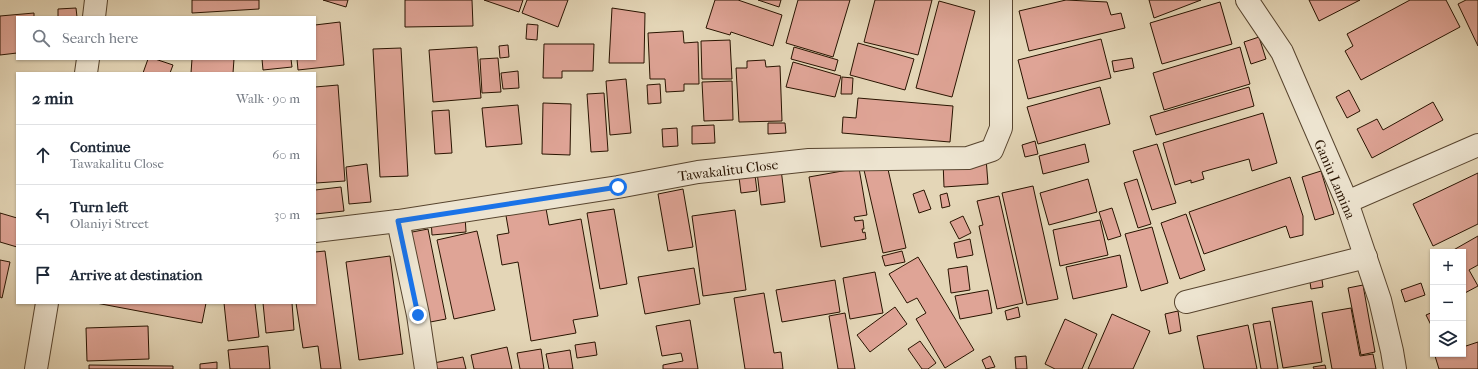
<!DOCTYPE html>
<html lang="en">
<head>
<meta charset="utf-8">
<style>
	:root { --surface:#fff; --page:#f6f6f7; --text:#1f2937; --muted:#747a83; --line:#e0e1e3 }
	body { margin:0; font-family:"IM FELL French Canon",serif; background:var(--page); color:var(--text) }
	.controls { position:absolute; right:12px; bottom:12px; display:grid; overflow:hidden; border-radius:0px; box-shadow:0 1px 3px #0004 }
	.controls button { width:36px; height:36px; display:grid; place-items:center; padding:0; border:0; border-bottom:1px solid var(--line); background:var(--surface); color:var(--text); font:20px sans-serif }
	.stop { position:absolute; width:12px; height:12px; margin:-9px; border:3px solid #1a73e8; border-radius:50%; background:#fff }
	.stop.end { background:#1a73e8; border-color:#fff; box-shadow:0 1px 4px #0008 }
	.list { margin:0; padding:0; list-style:none }
	h2 { display:flex; justify-content:space-between; align-items:center; height:52px; margin:0; padding:0 16px; font-size:17px }
	h2 small { font-size:13px; font-weight:400; color:var(--muted) }
	.list li { display:grid; grid-template-columns:26px 1fr auto; gap:12px; align-items:center; box-sizing:border-box; height:60px; padding:0 16px; border-top:1px solid var(--line) }
	.list b { display:block; font-size:15px; white-space:nowrap }
	.list p { margin:0; font-size:13px; white-space:nowrap; color:var(--muted) }
	.list em { font-size:13px; font-style:normal; color:var(--muted) }
	.icon { flex:none; width:22px; height:22px; fill:none; stroke:currentColor; stroke-width:2; stroke-linecap:round; stroke-linejoin:round }
	.map { position:relative; flex:none; width:1478px; height:369px; overflow:hidden }
	.search { position:absolute; background:var(--surface); box-shadow:0 1px 3px #0004; left:16px; top:16px; width:300px; height:44px; display:flex; align-items:center; gap:10px; box-sizing:border-box; padding:0 14px; border-radius:0px; color:var(--muted); font-size:15px }
	.panel { position:absolute; background:var(--surface); box-shadow:0 1px 3px #0004; left:16px; top:72px; width:300px; height:232px; border-radius:0px }
	.map>svg:first-child { display:block }
	.building { fill:#dfa496; stroke:#281300 }
	.lines { fill:none; stroke-linecap:round; stroke-linejoin:round }
	.minor-casing { stroke:#57442e; stroke-width:24 }
	.minor { stroke:#ede4d0; stroke-width:22 }
	.route { stroke:#1a73e8; stroke-width:5 }
	.labels { text-anchor:middle; stroke-width:3.5; stroke-linejoin:round; paint-order:stroke }
	.street-label { font-size:14px; fill:#281300; stroke:#ede4d0 }
</style>
</head>
<body>
<div class="map">
<svg width="1478" height="369" viewBox="0 0 1478 369">
	<rect width="100%" height="100%" fill="#e4d6b7"/>
	<filter id="stains"><feTurbulence type="fractalNoise" baseFrequency=".005" numOctaves="4"/><feColorMatrix values="0 0 0 0 .2 0 0 0 0 .09 0 0 0 0 .02 0 0 0 .5 -.17"/></filter>
	<radialGradient id="worn" r=".72"><stop offset=".6" stop-color="#630" stop-opacity="0"/><stop offset="1" stop-color="#630" stop-opacity=".3"/></radialGradient>
	<g class="building">
		<path d="M192 0H259V9L192 13Z"/>
		<path d="M323 0H348L346 7Z"/>
		<path d="M405 0H472L473 26 405 27Z"/>
		<path d="M484 0H523L519 12Z"/>
		<path d="M527 0H568L558 27 522 13Z"/>
		<path d="M715 0H738L782 15 773 46 731 32 730 35 706 28Z"/>
		<path d="M758 0H781L779 7Z"/>
		<path d="M798 0H850L833 57 786 43Z"/>
		<path d="M875 0H932L918 55 864 42Z"/>
		<path d="M1066 0 1107 2 1111 15 1121 13 1125 28 1029 51 1019 11Z"/>
		<path d="M1149 0H1201L1154 18Z"/>
		<path d="M1309 0H1360L1319 21Z"/>
		<path d="M1410 0H1446L1460 27 1361 80 1345 51 1353 46 1347 34Z"/>
		<path d="M1466 0H1478V46L1458 4Z"/>
		<path d="M939 1 975 11 952 97 916 88Z"/>
		<path d="M1220 2 1232 44 1162 64 1150 23Z"/>
		<path d="M76 8 77 17H58V9Z"/>
		<path d="M612 8 645 13 644 63H609Z"/>
		<path d="M34 13V17H17V53L0 55V16Z"/>
		<path d="M340 22 344 65 298 70 297 59H315V25Z"/>
		<path d="M527 24 538 25 537 40 526 39Z"/>
		<path d="M683 31 684 43 698 42 699 84H684V91L666 92 665 79H650L648 33Z"/>
		<path d="M1259 37 1266 59 1251 64 1244 42Z"/>
		<path d="M1101 39 1111 78 1028 99 1018 60Z"/>
		<path d="M730 40 732 79H702L701 41Z"/>
		<path d="M858 43 914 59 905 90 850 75Z"/>
		<path d="M544 44H594L593 71H562V78H543Z"/>
		<path d="M508 45 509 57 500 58 499 46Z"/>
		<path d="M477 47 481 98 433 102 429 50Z"/>
		<path d="M794 47 838 60 835 71 791 59Z"/>
		<path d="M1240 47 1250 84 1164 110 1153 73Z"/>
		<path d="M401 48 408 176 380 177 373 49Z"/>
		<path d="M498 58 501 92 482 93 480 59Z"/>
		<path d="M1132 58 1134 68 1114 72 1112 61Z"/>
		<path d="M148 59H155L173 65 170 73H143Z"/>
		<path d="M192 59H234L233 73H191Z"/>
		<path d="M262 59H291L292 67 263 70Z"/>
		<path d="M765 60 766 67 780 66 782 121 739 122 736 68H747V61Z"/>
		<path d="M793 62 841 76 835 97 786 87Z"/>
		<path d="M518 71 519 88 503 89 501 73Z"/>
		<path d="M842 77 853 78 852 94H841Z"/>
		<path d="M626 79 631 133 610 135 606 81Z"/>
		<path d="M732 81 733 120 704 121 702 82Z"/>
		<path d="M660 84 661 103 648 104 647 85Z"/>
		<path d="M338 85 345 181 316 183 315 87Z"/>
		<path d="M1100 87 1110 124 1038 144 1027 107Z"/>
		<path d="M1249 87 1254 106 1156 135 1150 116Z"/>
		<path d="M1349 90 1360 111 1347 118 1336 97Z"/>
		<path d="M604 93 608 151 591 152 587 94Z"/>
		<path d="M858 98 953 106 950 142 842 133 843 117 856 118Z"/>
		<path d="M1433 102 1443 120 1372 158 1357 129 1377 119 1383 130Z"/>
		<path d="M543 103 571 104 570 155 542 154Z"/>
		<path d="M518 105 522 144 486 147 482 108Z"/>
		<path d="M449 110 452 153 435 154 432 111Z"/>
		<path d="M1263 113 1277 163 1252 171 1249 159 1202 172 1204 179 1191 183V180L1175 185 1163 143Z"/>
		<path d="M768 123H785L786 133 768 134Z"/>
		<path d="M714 125 715 143 692 144V126Z"/>
		<path d="M677 128 678 146 663 147 662 129Z"/>
		<path d="M1035 141 1038 154 1025 157 1022 145Z"/>
		<path d="M1085 144 1089 162 1043 174 1039 156Z"/>
		<path d="M1157 144 1176 203 1152 210 1133 151Z"/>
		<path d="M986 158 988 184 944 187 943 161Z"/>
		<path d="M367 164 371 202 349 204 346 167Z"/>
		<path d="M887 165 906 248 883 253 864 170Z"/>
		<path d="M754 167 757 191 741 193 738 169Z"/>
		<path d="M859 168 867 215 854 217 855 221 863 220 864 229H862L863 233 865 232 866 239 821 247 809 177Z"/>
		<path d="M781 169 785 202 761 205 757 172Z"/>
		<path d="M1321 171 1334 214 1315 220 1302 177Z"/>
		<path d="M1478 173V224L1433 246 1413 204Z"/>
		<path d="M1290 177 1303 216V235L1290 238 1286 226 1204 254 1189 212Z"/>
		<path d="M1088 179 1097 212 1049 225 1040 193Z"/>
		<path d="M1137 179 1151 224 1138 228 1124 183Z"/>
		<path d="M1033 186 1058 299 1027 305 1002 193Z"/>
		<path d="M341 187 344 211 315 214V190Z"/>
		<path d="M683 189 693 247 668 251 658 194Z"/>
		<path d="M924 190 931 209 919 213 913 194Z"/>
		<path d="M947 193 950 206 942 208 940 195Z"/>
		<path d="M999 196 1023 303 997 309 979 226 983 225 977 201Z"/>
		<path d="M545 203 549 225 581 219 598 316 573 320 576 333 531 341 518 262 502 265 497 235 509 233 505 210Z"/>
		<path d="M1112 208 1121 236 1108 240 1099 212Z"/>
		<path d="M614 209 627 284 600 289 587 213Z"/>
		<path d="M735 210 746 290 703 296 692 216Z"/>
		<path d="M0 213 17 218V247L0 242Z"/>
		<path d="M1186 214 1205 270 1180 279 1161 223Z"/>
		<path d="M465 216 466 232 432 235 431 219Z"/>
		<path d="M963 216 971 233 959 239 950 222Z"/>
		<path d="M1100 220 1108 255 1060 266 1053 230Z"/>
		<path d="M1152 227 1168 283 1141 291 1125 234Z"/>
		<path d="M428 229 446 319 425 323 407 233Z"/>
		<path d="M477 231 495 310 454 319 437 240Z"/>
		<path d="M1478 236V265L1469 270 1478 286 1463 294V252H1450Z"/>
		<path d="M970 239 973 255 957 258 954 243Z"/>
		<path d="M325 251 341 369H321L318 346 303 348 296 303H315V252Z"/>
		<path d="M902 251 905 262 885 266 882 256Z"/>
		<path d="M1120 255 1127 287 1073 299 1066 267Z"/>
		<path d="M390 256 403 354 359 360 346 262Z"/>
		<path d="M918 257 974 350 945 368 916 319 926 313 917 298 907 303 889 274Z"/>
		<path d="M0 260 10 262 2 298 0 297Z"/>
		<path d="M967 266 970 290 951 293 948 269Z"/>
		<path d="M694 268 700 304 645 314 638 277Z"/>
		<path d="M875 272 883 313 850 319 843 278Z"/>
		<path d="M1321 273 1323 287 1311 289 1309 275Z"/>
		<path d="M835 280 840 312 782 322 776 290Z"/>
		<path d="M1421 283 1425 295 1405 302 1401 290Z"/>
		<path d="M1363 285 1375 352 1361 355 1348 288Z"/>
		<path d="M988 290 992 313 960 319 955 296Z"/>
		<path d="M764 293 774 353 781 352 783 369H745L734 298Z"/>
		<path d="M1312 301 1322 362 1283 368 1272 308Z"/>
		<path d="M96 303H206L202 323Z"/>
		<path d="M224 303H255L259 337 228 341Z"/>
		<path d="M263 303H292L294 330 266 333Z"/>
		<path d="M895 307 907 324 870 352 857 335Z"/>
		<path d="M1018 307 1020 317 1007 320 1005 311Z"/>
		<path d="M1351 308 1360 356 1373 354 1376 369H1332L1322 313Z"/>
		<path d="M1178 311 1181 331 1169 334 1165 314Z"/>
		<path d="M1433 312V329L1426 315Z"/>
		<path d="M845 313 855 369H838L829 316Z"/>
		<path d="M1112 314 1150 331 1133 369H1088Z"/>
		<path d="M1065 319 1097 334 1082 369H1055L1045 364Z"/>
		<path d="M690 320 698 369H663V365L683 361 681 353 662 356 656 326Z"/>
		<path d="M1270 321 1278 369H1261L1253 324Z"/>
		<path d="M1248 325 1257 369H1204L1197 336Z"/>
		<path d="M148 326 149 359 87 361 86 328Z"/>
		<path d="M920 341 936 363 928 369H922L908 349Z"/>
		<path d="M595 342 597 355 577 358 575 345Z"/>
		<path d="M1478 342V369H1439L1435 356 1441 354H1463V347Z"/>
		<path d="M268 346 270 369H230L228 350Z"/>
		<path d="M507 347 512 369H474L471 355Z"/>
		<path d="M541 349 544 369H520L517 353Z"/>
		<path d="M570 350 573 369H549L546 354Z"/>
		<path d="M990 356 995 367 986 369 982 360Z"/>
		<path d="M1026 356 1027 369H1016L1015 357Z"/>
		<path d="M463 357 466 369H436L434 363Z"/>
		<path d="M217 362V369H200V364Z"/>
		<path d="M89 365 173 366V369H89Z"/>
		<path d="M1325 365 1326 369H1314L1313 367Z"/>
	</g>
	<g class="lines">
		<defs>
			<g id="minor">
				<path d="M1247 0 1282 52 1347 202 1380 300 1392 351 1395 369"/>
				<path d="M94 17 96 0"/>
				<path d="M86 73 88 59"/>
				<path d="M1347 202 1478 145"/>
				<path d="M398 221 418 315 426 369"/>
				<path d="M315 231 398 221 618 187 698 172 809 160 968 158 992 150 1001 128V0"/>
				<path d="M1186 302 1366 257"/>
				<path d="M36 369 47 303"/>
			</g>
		</defs>
		<use href="#minor" class="minor-casing"/>
		<use href="#minor" class="minor"/>
	</g>
	<g class="lines">
		<path class="route" d="M418 315 398 221 618 187"/>
	</g>
	<g class="labels">
		<g class="street-label">
			<text transform="translate(728 170) rotate(-7)" y="5">Tawakalitu Close</text>
			<text transform="translate(1335 179) rotate(67)" y="5">Ganiu Lamina</text>
		</g>
	</g>
	<rect width="100%" height="100%" filter="url(#stains)"/>
	<rect width="100%" height="100%" fill="url(#worn)"/>
</svg>
<div class="controls">
<button>+</button>
<button>−</button>
<button><svg class="icon" aria-label="layers" viewBox="0 0 24 24"><path d="M12 4l9 5-9 5-9-5zM3 14l9 5 9-5"/></svg></button>
</div>
<div class="stop" style="left:618px;top:187px"></div>
<div class="stop end" style="left:418px;top:315px"></div>
<div class="search"><svg class="icon" aria-label="search" viewBox="0 0 24 24"><circle cx="10" cy="10" r="6"/><path d="M15 15l6 6"/></svg>Search here</div>
<section class="panel">
<h2>2 min<small>Walk · 90 m</small></h2>
<ul class="list">
<li><svg class="icon" aria-label="ahead" viewBox="0 0 24 24"><path d="M12 20V5M6 11l6-6 6 6"/></svg><div><b>Continue</b><p>Tawakalitu Close</p></div><em>60 m</em></li>
<li><svg class="icon" aria-label="left" viewBox="0 0 24 24"><path d="M17 20v-9H6M10 6l-5 5 5 5"/></svg><div><b>Turn left</b><p>Olaniyi Street</p></div><em>30 m</em></li>
<li><svg class="icon" aria-label="arrive" viewBox="0 0 24 24"><path d="M6 21V4h12l-3 4 3 4H6"/></svg><div><b>Arrive at destination</b></div></li>
</ul>
</section>
</div>
</body>
</html>
